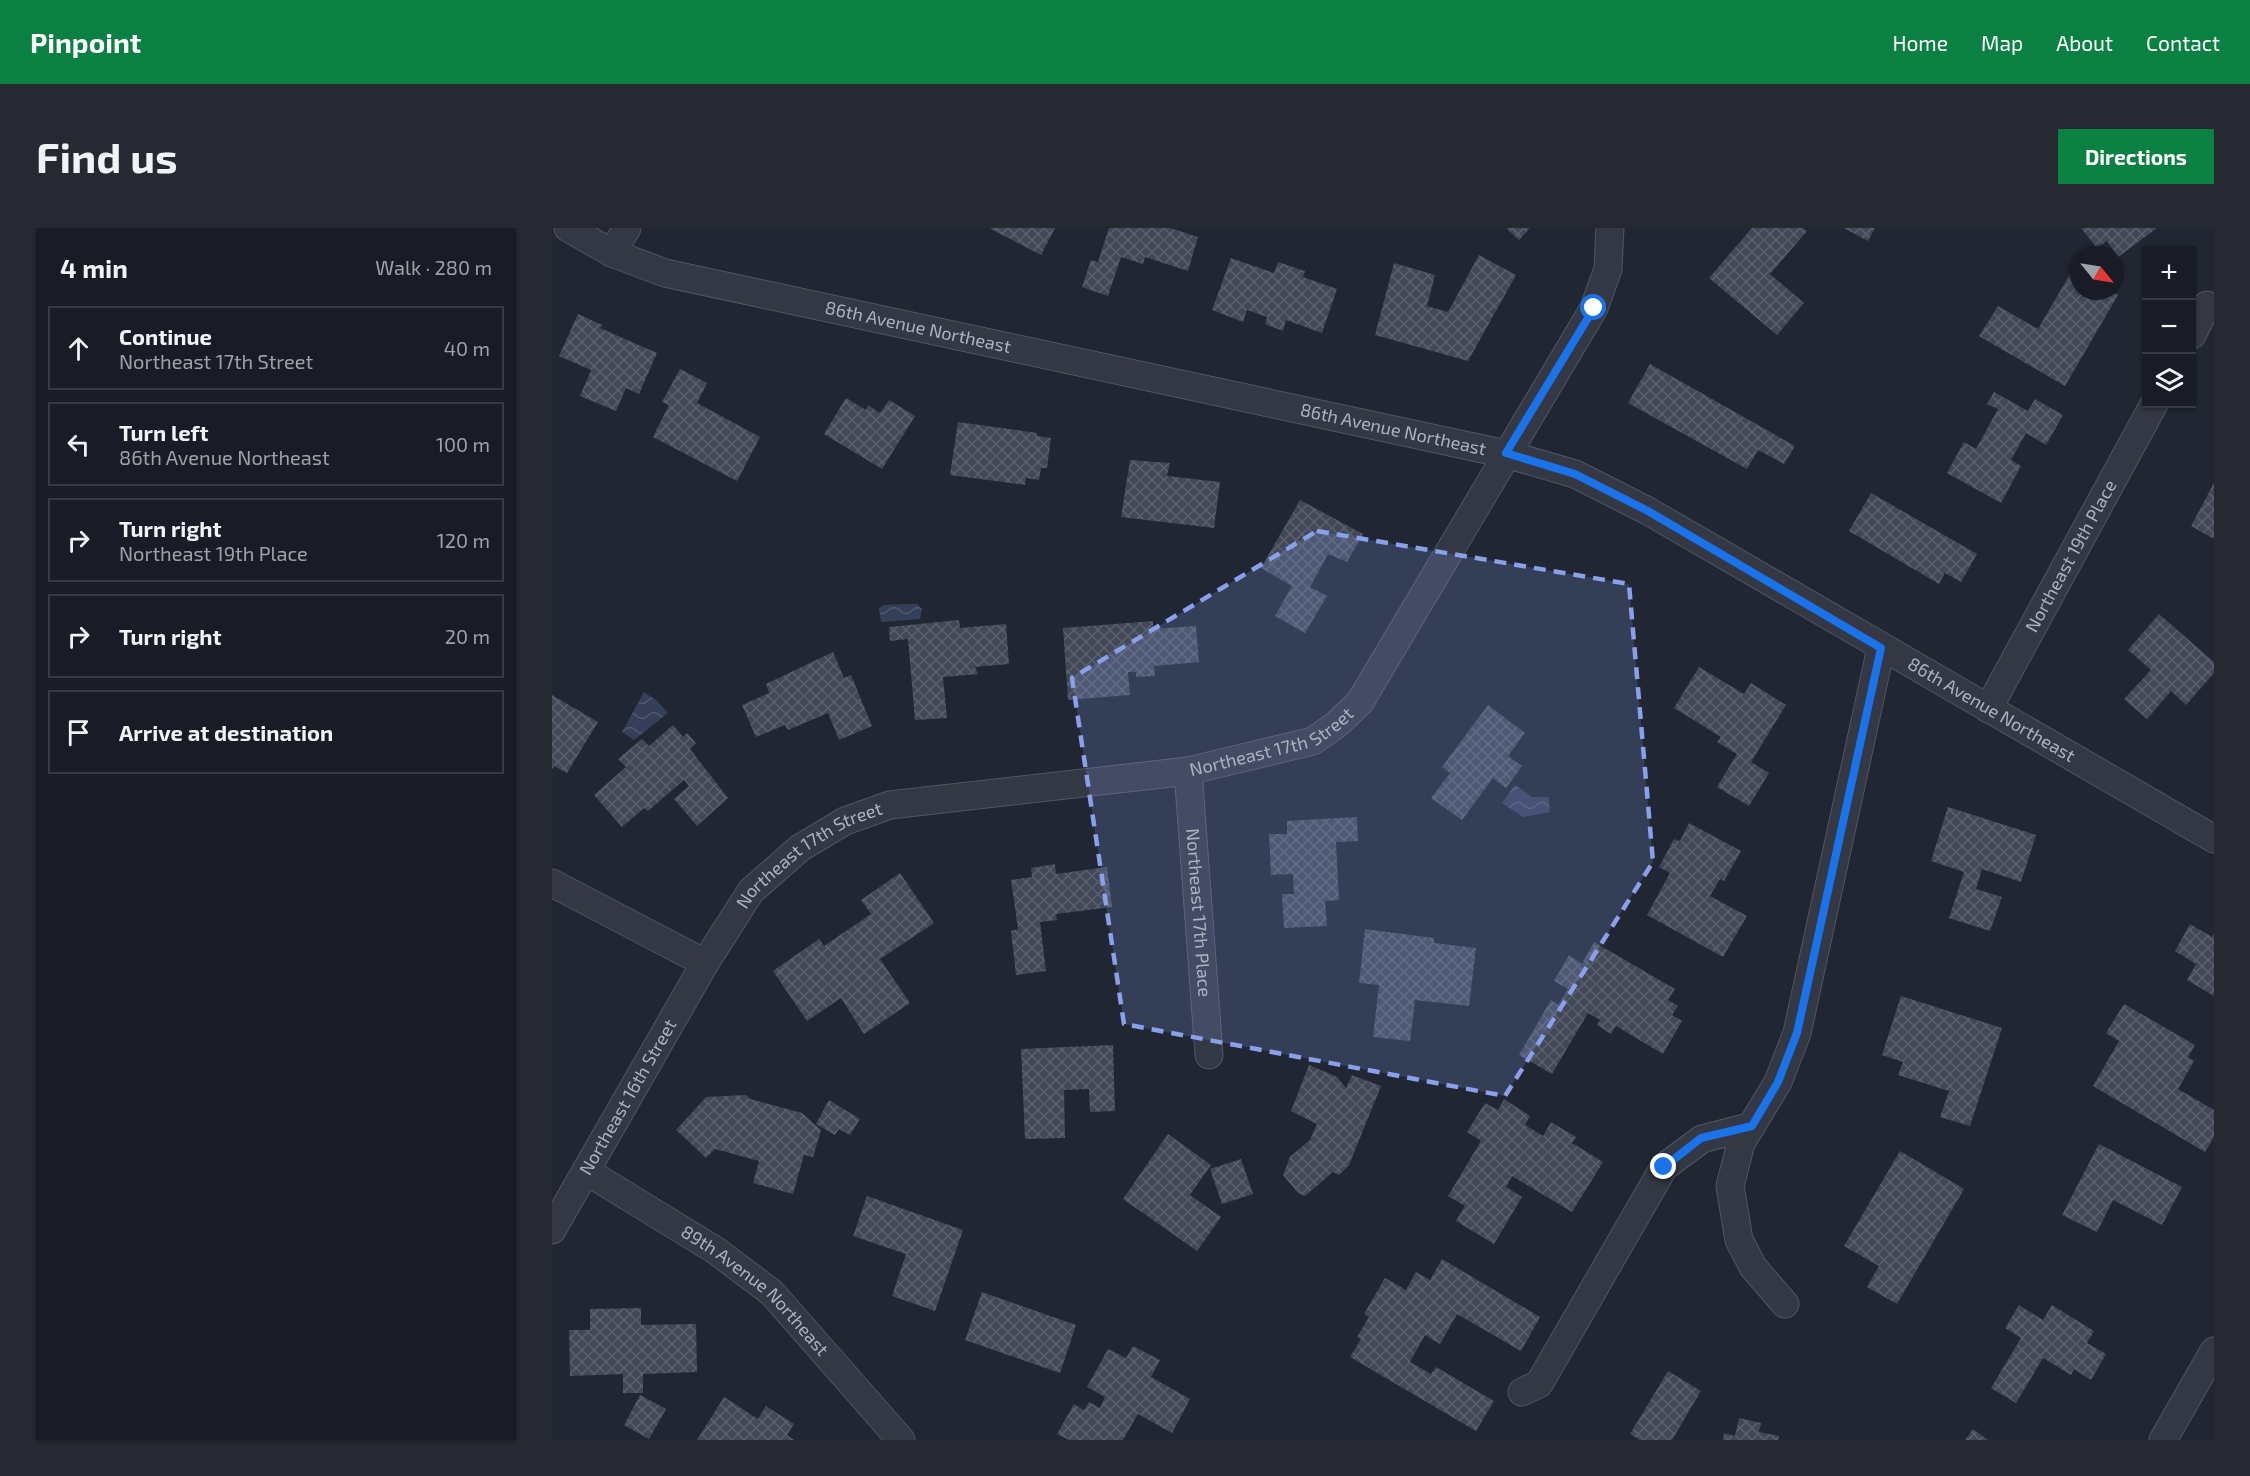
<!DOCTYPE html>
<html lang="en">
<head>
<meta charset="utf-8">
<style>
	:root { --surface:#191c26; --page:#262932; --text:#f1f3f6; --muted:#9fa1a7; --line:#373a43; --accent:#0b8043 }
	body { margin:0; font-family:"Exo 2",sans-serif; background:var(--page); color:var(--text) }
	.controls { position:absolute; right:18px; top:18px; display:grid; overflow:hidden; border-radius:0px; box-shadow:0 2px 4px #0004 }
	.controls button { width:54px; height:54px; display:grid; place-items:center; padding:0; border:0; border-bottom:2px solid var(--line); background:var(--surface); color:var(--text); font:30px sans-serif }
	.compass { position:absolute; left:1518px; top:18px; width:54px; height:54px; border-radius:50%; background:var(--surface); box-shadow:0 2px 4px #0004; rotate:120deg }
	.stop { position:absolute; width:18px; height:18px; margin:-14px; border:4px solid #1a73e8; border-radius:50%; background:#fff }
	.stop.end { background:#1a73e8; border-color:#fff; box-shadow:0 2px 6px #0008 }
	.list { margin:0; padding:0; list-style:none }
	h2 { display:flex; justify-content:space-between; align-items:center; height:78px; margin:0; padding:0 24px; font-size:26px }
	h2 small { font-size:20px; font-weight:400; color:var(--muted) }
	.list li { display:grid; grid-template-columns:39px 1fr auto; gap:18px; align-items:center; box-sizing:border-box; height:84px; margin:0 12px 12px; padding:0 12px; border:2px solid var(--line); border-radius:0px }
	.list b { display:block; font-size:22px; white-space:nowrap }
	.list p { margin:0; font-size:20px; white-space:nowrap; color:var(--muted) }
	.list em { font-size:20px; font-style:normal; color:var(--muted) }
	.icon { flex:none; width:33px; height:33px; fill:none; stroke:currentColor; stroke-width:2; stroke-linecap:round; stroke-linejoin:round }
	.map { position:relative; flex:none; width:1662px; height:1212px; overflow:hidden; border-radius:0px }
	header { display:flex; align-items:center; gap:36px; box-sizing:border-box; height:84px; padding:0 30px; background:var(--accent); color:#fff }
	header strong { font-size:28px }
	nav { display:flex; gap:33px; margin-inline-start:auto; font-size:21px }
	.intro { display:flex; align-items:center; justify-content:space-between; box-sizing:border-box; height:144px; padding:0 36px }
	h1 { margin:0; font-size:42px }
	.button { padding:15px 27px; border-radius:0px; background:var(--accent); color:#fff; font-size:21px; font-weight:700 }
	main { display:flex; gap:36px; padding:0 36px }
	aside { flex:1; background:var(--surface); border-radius:0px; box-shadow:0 2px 4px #0004 }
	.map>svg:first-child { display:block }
	.water { fill:url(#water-waves) }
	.building { fill:url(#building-cross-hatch) }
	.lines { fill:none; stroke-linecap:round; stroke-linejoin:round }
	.minor-casing { stroke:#515562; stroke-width:29 }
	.minor { stroke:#343844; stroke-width:27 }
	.route { stroke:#1a73e8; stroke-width:8 }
	.marked { fill:#89a0eb; fill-opacity:0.2; stroke:#89a0eb; stroke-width:4.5; stroke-dasharray:12 8; stroke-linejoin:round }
	.labels { text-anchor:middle; stroke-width:5; stroke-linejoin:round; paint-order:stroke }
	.street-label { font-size:18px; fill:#aeb2c1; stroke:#1a1d28 }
</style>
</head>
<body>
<header>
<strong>Pinpoint</strong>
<nav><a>Home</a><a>Map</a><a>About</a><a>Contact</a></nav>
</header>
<div class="intro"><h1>Find us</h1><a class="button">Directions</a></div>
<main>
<aside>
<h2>4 min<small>Walk · 280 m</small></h2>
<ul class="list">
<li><svg class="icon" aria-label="ahead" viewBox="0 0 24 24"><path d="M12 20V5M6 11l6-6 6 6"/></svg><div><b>Continue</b><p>Northeast 17th Street</p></div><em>40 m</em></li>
<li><svg class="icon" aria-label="left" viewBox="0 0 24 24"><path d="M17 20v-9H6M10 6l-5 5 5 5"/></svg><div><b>Turn left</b><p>86th Avenue Northeast</p></div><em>100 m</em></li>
<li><svg class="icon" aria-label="right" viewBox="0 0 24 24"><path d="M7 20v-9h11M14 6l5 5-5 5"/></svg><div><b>Turn right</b><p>Northeast 19th Place</p></div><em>120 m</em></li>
<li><svg class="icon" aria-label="right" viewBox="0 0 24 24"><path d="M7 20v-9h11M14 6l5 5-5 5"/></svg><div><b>Turn right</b></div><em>20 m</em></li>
<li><svg class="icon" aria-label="arrive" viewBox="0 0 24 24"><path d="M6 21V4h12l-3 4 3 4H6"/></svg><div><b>Arrive at destination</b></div></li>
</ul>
</aside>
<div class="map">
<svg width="1662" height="1212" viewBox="0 0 1662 1212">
	<defs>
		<pattern id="water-waves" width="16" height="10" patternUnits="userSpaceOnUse" patternTransform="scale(1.5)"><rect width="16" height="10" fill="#363f59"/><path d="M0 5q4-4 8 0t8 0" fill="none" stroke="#51586f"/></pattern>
		<pattern id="building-cross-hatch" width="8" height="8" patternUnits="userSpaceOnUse" patternTransform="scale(1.5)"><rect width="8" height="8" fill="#424858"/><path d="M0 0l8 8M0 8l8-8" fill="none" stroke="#5b606e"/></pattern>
	</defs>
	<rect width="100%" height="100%" fill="#212633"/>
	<g class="water">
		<path d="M359 376H365L370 381 368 391 329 394 327 380 332 377Z"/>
		<path d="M92 464 104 472 116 485 82 512 70 504Z"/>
		<path d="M963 557 980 569H997L998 584 971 589 950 575Z"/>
	</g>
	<g class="building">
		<path d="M437 0H503L489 27Z"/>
		<path d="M557 0H618L646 9 636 43 593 29 591 36 569 29 556 68 530 59 539 32 546 34Z"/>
		<path d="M954 0H978L967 12Z"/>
		<path d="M1200 0H1251L1255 3 1218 46 1252 75 1225 107 1157 50Z"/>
		<path d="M1292 0H1323L1316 13Z"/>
		<path d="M1529 0H1605L1566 29 1555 13 1545 20Z"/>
		<path d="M927 27 964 47 916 133 823 107 842 35 883 47 875 78 896 84Z"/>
		<path d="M679 30 722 45 726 34 753 43 751 49 785 61 770 105 734 92 731 103 713 96 715 89 695 82 691 94 660 82Z"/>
		<path d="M1521 41 1527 45V63H1559L1566 67 1513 158 1427 108 1446 78 1486 101Z"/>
		<path d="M26 86 50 97 48 100 105 125 87 166 74 160 64 183 28 168 39 142 7 128Z"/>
		<path d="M1098 136 1243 218 1232 236 1206 222 1195 241 1076 175Z"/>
		<path d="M128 141 155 155 145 175 208 209 185 253 101 209 117 177 110 174Z"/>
		<path d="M1442 164 1476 183 1483 171 1511 187 1494 217 1474 205 1459 232 1469 238 1449 275 1395 245 1412 214 1424 221 1446 181 1435 176Z"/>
		<path d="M294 170 314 182 316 177 328 185 337 172 363 188 330 241 272 206Z"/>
		<path d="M406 194 485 205V208L499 210 495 240H489L487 252 474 250 473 257 398 247Z"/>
		<path d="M578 232 618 235 615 248 668 254 662 300 569 289Z"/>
		<path d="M1662 255V311L1639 298Z"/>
		<path d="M1319 265 1425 326 1409 354 1393 345 1387 356 1297 303Z"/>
		<path d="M748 272 811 306 795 334 776 326 758 359 775 368 753 405 723 388 740 358 709 340Z"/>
		<path d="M1607 386 1662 434V445L1634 477 1619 463 1595 491 1572 471 1599 442 1576 422Z"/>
		<path d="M407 392 408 400 454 396 457 436 423 439 426 446 391 449 395 490 363 492 356 411 338 413 337 399Z"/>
		<path d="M601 393V401L644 398 647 434 602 438 603 448 584 449V444H576L578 467 516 472 511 400Z"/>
		<path d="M281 424 292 450 299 447 320 498 287 512 276 485 236 502 233 497 204 509 190 477 217 465 214 456Z"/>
		<path d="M1147 439 1192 466 1199 455 1234 477 1199 534 1217 545 1197 578 1165 559 1185 526 1165 514 1169 509 1122 480Z"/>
		<path d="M0 467 46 494 15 545 2 538 0 541Z"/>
		<path d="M936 477 973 505 956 528 970 538 954 560 941 550 910 592 879 570 898 545 890 539Z"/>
		<path d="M121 497 131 509 135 505 144 515 138 521 176 570 145 598 122 571 137 558 132 552 96 583 92 580 70 599 42 567 74 539 66 531 90 511 97 518Z"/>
		<path d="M1396 579 1484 607 1469 654 1430 641 1424 661 1450 669 1438 703 1397 690 1412 644 1379 633Z"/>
		<path d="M805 589 806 613 784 614 787 672 773 673 775 698 732 700 730 666H742L741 646 719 647 717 606H735V593Z"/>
		<path d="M1137 595 1189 623 1172 653 1168 651 1158 668 1195 688 1171 729 1095 687 1118 645 1107 639 1122 611 1128 613Z"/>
		<path d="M503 636 504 646 555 639 560 679 504 686 505 692 488 694 494 743 464 747 459 703 466 701 459 652 480 649 479 640Z"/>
		<path d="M348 645 382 695 328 731 358 775 312 806 289 770 255 793 221 743 267 711 272 718 319 686 309 672Z"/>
		<path d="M1638 696 1660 709 1662 705V768L1635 752 1644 736 1623 723Z"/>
		<path d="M813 701 882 710V715L924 720 917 778 863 772 858 813 821 809 827 757 807 755Z"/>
		<path d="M1042 714 1123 761 1116 772 1126 778 1120 787 1130 793 1111 826 1064 798 1059 806 1045 797 1048 792 1036 785 1000 846 967 827 999 772 1006 777 1016 761 1002 753 1017 727 1030 736Z"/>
		<path d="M1349 768 1450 800 1418 898 1388 889 1397 863 1346 847 1351 834 1330 827Z"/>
		<path d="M1572 776 1643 817 1636 829 1642 833 1626 861 1662 882V909L1653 924 1541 858 1567 813 1554 805Z"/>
		<path d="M561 817 563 883 538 884 537 861 512 862 513 910 473 911 469 821Z"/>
		<path d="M757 837 785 849 794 860 800 847 829 858 797 937 787 947 781 944 753 968 746 965 731 947 738 929 758 912 765 896 739 883Z"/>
		<path d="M194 867 198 871 250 885 269 902 261 929 252 927 241 966 201 955 207 933 163 921 154 930 124 902 154 869Z"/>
		<path d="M952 871 978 888 973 897 991 908 999 894 1024 909 1020 915 1051 934 1020 984 960 948 954 959 970 969 942 1016 904 993 913 978 896 968 929 913 915 904 933 875 946 882Z"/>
		<path d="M277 872 308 891 298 907 287 901 283 907 264 896Z"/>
		<path d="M616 906 659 937 638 967 669 989 645 1023 571 971Z"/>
		<path d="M1547 916 1630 959 1610 997 1561 972 1545 1004 1510 987Z"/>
		<path d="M1348 923 1412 961 1345 1076 1315 1059 1327 1038 1292 1018Z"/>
		<path d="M689 931 701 966 670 976 658 941Z"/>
		<path d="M315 968 411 1002 383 1083 340 1068 354 1026 301 1008Z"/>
		<path d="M890 1031 988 1089 969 1123 905 1086 888 1116 873 1107 858 1134 879 1146 884 1139 942 1173 924 1203 798 1129 809 1111 805 1109 817 1089 812 1086 833 1050 854 1062 864 1044 878 1052Z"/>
		<path d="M430 1064 524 1097 508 1145 413 1112Z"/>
		<path d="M1467 1077 1491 1092 1500 1077 1542 1103 1535 1115 1554 1126 1539 1152 1522 1141 1519 1147 1491 1130 1464 1175 1439 1160 1469 1110 1453 1100Z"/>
		<path d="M89 1080V1097L144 1096 145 1144 91 1146V1165H71V1146L18 1148 17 1102H38V1081Z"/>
		<path d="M581 1118 608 1132 599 1149 638 1171 620 1205 586 1186 571 1212H517L505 1206 522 1176 532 1182 537 1174 548 1180 553 1169 535 1159 556 1121 574 1130Z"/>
		<path d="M1116 1143 1149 1163 1120 1212H1088L1078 1206Z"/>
		<path d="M88 1167 114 1181 97 1211 72 1197Z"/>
		<path d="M172 1169 206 1191 214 1178 242 1196 235 1207 242 1212H145Z"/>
		<path d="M1187 1190 1209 1195 1207 1204 1227 1208 1226 1212H1171L1172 1205 1183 1208Z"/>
		<path d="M1421 1201 1436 1212H1413Z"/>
	</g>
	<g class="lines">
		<defs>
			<g id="minor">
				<path id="s1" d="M16 0 60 25 113 45 954 226 1023 246 1096 283 1662 611"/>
				<path d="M60 25 75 0"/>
				<path d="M1640 107 1655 77"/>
				<path id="s2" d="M1436 481 1602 176"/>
				<path id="s3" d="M636 543 657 827"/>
				<path d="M0 655 153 735"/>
				<path id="s4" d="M34 943 163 1022 220 1065 349 1212"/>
				<path id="s5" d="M0 1002 153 735 199 663 248 620 293 593 338 577 636 543 761 513 785 496 808 474 1042 80 1056 41 1058 0"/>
				<path d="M1233 1076 1201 1039 1187 1012 1178 958 1189 915 1226 854 1245 805 1329 420"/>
				<path d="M970 1164 987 1156 1112 939 1150 911 1200 898"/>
				<path d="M1611 1212 1662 1123"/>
			</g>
		</defs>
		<use href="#minor" class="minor-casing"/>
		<use href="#minor" class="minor"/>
	</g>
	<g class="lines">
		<path class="route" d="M1042 80 954 225 1023 246 1096 283 1329 420 1245 805 1226 854 1200 898 1149 910 1112 939"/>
	</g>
	<path class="marked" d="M765 303 1077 356 1101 634 953 868 572 796 520 450Z"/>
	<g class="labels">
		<g class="street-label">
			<text dy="6" stroke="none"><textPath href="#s1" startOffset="366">86th Avenue Northeast</textPath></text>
			<text dy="6" stroke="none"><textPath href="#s1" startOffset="852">86th Avenue Northeast</textPath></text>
			<text dy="6" stroke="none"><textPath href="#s2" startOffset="174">Northeast 19th Place</textPath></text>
			<text dy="6" stroke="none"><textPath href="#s1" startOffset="1518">86th Avenue Northeast</textPath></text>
			<text dy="6" stroke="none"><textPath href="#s5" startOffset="948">Northeast 17th Street</textPath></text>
			<text dy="6" stroke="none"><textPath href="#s5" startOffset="462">Northeast 17th Street</textPath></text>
			<text dy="6" stroke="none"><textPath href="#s3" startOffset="142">Northeast 17th Place</textPath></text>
			<text dy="6" stroke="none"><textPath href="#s5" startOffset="153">Northeast 16th Street</textPath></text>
			<text dy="6" stroke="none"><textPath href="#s4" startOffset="208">89th Avenue Northeast</textPath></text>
		</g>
	</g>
</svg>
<div class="controls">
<button>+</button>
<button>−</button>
<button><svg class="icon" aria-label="layers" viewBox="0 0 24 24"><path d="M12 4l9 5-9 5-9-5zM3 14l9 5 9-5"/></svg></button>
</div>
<svg class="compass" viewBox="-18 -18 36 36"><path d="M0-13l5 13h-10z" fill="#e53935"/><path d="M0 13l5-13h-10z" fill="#9fa1a7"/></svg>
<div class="stop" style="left:1042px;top:80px"></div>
<div class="stop end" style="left:1112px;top:939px"></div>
</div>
</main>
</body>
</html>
